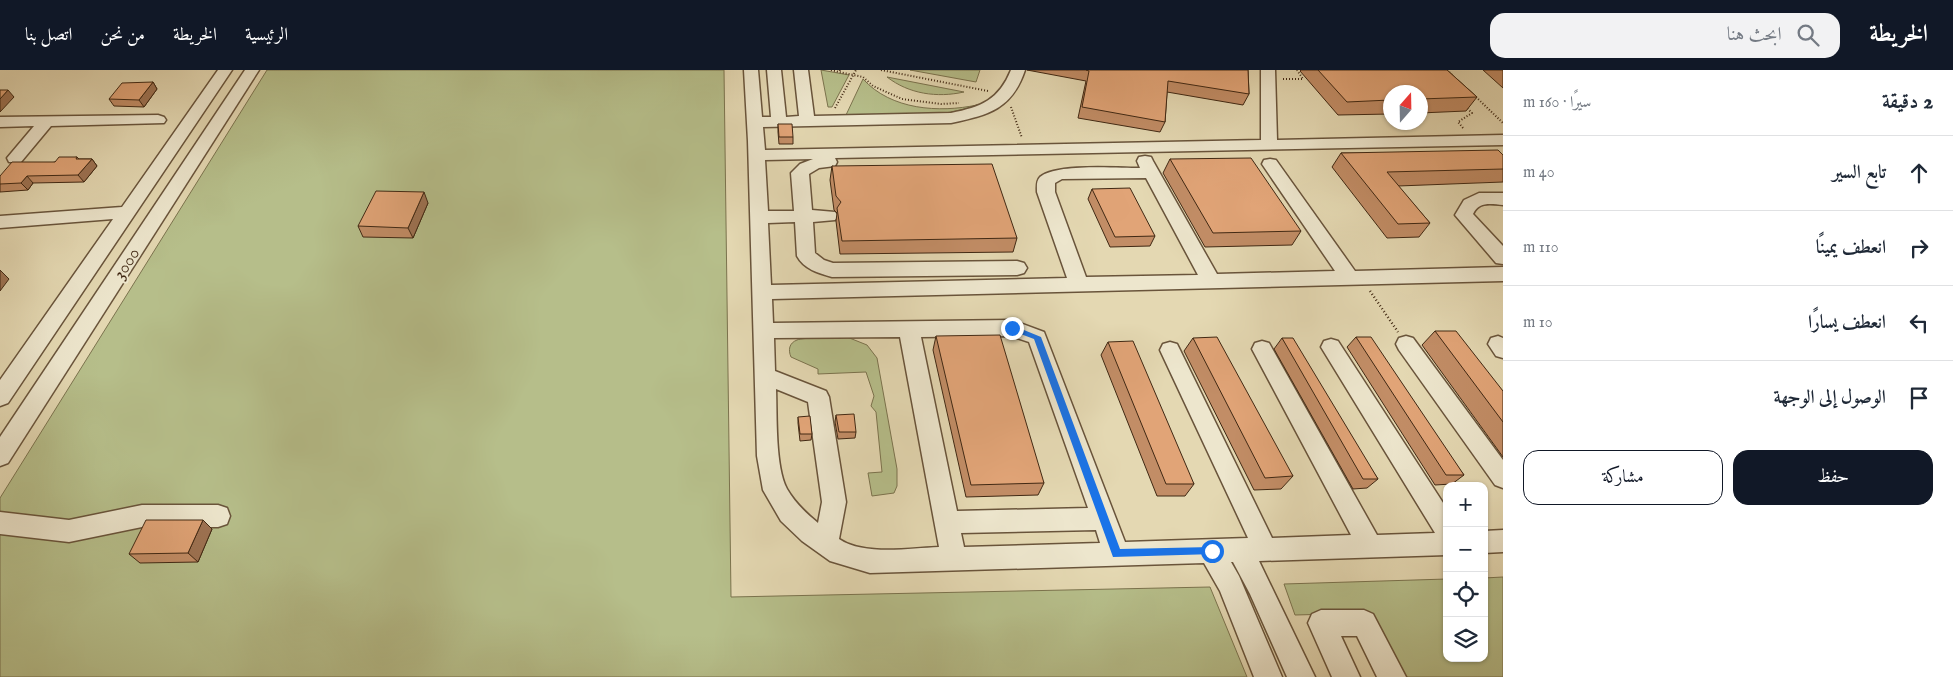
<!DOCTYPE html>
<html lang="ar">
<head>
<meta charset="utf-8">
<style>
	:root { --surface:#fff; --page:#f2f2f3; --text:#1f2937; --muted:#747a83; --line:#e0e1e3; --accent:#111827 }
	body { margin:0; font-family:"IM FELL English",Amiri,serif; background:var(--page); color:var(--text); direction:rtl }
	.controls { position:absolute; right:15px; bottom:15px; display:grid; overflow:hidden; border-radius:10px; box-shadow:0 1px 4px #0004 }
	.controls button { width:45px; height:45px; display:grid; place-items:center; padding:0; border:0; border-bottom:1px solid var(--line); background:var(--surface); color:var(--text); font:25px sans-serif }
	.compass { position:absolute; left:1383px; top:15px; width:45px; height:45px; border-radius:50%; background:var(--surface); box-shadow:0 1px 4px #0004; rotate:20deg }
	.stop { position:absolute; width:15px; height:15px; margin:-11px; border:4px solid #1a73e8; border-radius:50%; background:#fff }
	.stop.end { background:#1a73e8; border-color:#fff; box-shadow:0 1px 5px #0008 }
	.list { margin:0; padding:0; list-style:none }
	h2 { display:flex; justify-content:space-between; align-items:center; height:65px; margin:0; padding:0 20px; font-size:21px }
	h2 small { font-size:16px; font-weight:400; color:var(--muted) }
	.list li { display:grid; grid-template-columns:32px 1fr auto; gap:15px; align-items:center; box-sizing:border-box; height:75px; padding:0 20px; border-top:1px solid var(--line) }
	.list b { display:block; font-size:19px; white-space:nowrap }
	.list em { font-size:16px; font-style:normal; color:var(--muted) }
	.actions { display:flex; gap:10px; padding:15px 20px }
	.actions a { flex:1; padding:11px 0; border:1px solid var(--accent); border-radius:15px; text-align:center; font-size:18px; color:var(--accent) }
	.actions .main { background:var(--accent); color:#fff }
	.icon { flex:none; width:28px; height:28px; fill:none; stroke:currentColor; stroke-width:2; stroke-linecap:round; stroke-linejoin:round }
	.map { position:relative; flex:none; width:1503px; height:607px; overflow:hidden; direction:ltr }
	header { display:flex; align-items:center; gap:30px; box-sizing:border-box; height:70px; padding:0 25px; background:var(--accent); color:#fff }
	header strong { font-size:24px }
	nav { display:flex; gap:28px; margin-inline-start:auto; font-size:18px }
	.search { width:350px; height:45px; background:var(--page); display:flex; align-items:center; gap:12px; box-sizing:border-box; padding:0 18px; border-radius:15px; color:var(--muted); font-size:19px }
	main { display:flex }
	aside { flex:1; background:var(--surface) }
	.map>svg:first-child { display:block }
	.green { fill:#b6be8a; stroke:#7b734e }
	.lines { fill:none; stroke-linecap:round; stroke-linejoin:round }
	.minor-casing { stroke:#69543b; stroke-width:3 }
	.path-far1 { stroke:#402813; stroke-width:2; stroke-dasharray:1 2; stroke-linecap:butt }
	.path { stroke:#402813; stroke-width:2.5; stroke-dasharray:1 2.5; stroke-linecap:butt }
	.minor { fill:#ede6cd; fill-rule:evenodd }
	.wall { fill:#c28d66; stroke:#402813 }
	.shaded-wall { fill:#9e7353; stroke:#402813 }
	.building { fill:#e1a477; stroke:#402813 }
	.route { fill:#1a73e8 }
	.labels { text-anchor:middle; stroke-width:4; stroke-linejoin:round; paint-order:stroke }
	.street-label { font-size:18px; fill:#402813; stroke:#ede6cd }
</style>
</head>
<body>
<header>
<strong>الخريطة</strong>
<div class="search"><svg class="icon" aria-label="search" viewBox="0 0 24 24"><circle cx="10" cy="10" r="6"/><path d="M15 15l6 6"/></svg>ابحث هنا</div>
<nav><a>الرئيسية</a><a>الخريطة</a><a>من نحن</a><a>اتصل بنا</a></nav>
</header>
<main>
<aside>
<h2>2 دقيقة<small>سيرًا · 160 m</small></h2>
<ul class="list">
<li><svg class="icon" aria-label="ahead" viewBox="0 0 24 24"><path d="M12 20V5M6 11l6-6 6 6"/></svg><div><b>تابع السير</b></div><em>40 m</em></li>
<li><svg class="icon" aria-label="right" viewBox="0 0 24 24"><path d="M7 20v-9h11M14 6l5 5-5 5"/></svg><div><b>انعطف يمينًا</b></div><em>110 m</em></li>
<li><svg class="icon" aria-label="left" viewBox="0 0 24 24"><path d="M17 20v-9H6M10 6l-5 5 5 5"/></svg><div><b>انعطف يسارًا</b></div><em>10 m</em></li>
<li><svg class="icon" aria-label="arrive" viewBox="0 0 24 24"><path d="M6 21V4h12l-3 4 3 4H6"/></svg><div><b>الوصول إلى الوجهة</b></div></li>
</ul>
<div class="actions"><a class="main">حفظ</a><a>مشاركة</a></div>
</aside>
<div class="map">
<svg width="1503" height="607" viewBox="0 0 1503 607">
	<rect width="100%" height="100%" fill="#e4d8b2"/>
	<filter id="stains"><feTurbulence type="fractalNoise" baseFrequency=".004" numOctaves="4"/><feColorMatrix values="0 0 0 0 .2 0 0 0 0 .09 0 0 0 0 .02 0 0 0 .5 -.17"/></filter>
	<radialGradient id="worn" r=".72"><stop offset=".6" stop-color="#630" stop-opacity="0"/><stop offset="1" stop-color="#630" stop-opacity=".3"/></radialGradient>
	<g class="green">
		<path d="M267 0H724L731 527 1210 517 1247 607H0V428Z"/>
		<path d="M821 0 849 5 832 37H828Z"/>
		<path d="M910 0H980L976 12Z"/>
		<path d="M887 7 964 22C937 28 909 24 887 7Z"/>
		<path d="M863 9C891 40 939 43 977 35 939 50 887 44 846 45Z"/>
		<path d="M847 267 867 275 877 288 897 399V416L894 423 872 426 868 403 882 402 876 342 871 336 874 326 866 302 818 304V299L791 287C788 280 789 273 797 270 804 267 837 268 847 267Z"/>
		<path d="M1503 507V607H1404L1371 543 1295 545 1284 514 1447 509V588H1484V508Z"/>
	</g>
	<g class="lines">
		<defs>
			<g id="minor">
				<path d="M218 0H232L8 333 0 336V310L113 149 0 158V146L122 137Z"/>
				<path d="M245 0H259L8 393 0 396V367Z"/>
				<path d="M744 0H758L762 47H771L767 0H781L786 47 799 46 794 0H808L814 46 951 43C981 37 999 30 1011 0H1025C1012 39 989 45 951 53L763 57 765 80 1261 70V0H1275L1277 70 1503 65V75L835 88 837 92 835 96 819 98 809 104 812 140 835 142 838 146 835 150 813 152 815 183 824 190 833 193 1017 191 1024 193 1027 198 1024 203 1017 205 832 207C818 203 804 199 797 186L795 152 768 153 771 215 1067 208 1037 122C1037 117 1036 111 1040 107 1056 93 1118 98 1140 98L1137 91 1139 87 1145 86 1151 87 1153 91 1217 204 1335 201 1262 94 1264 90 1270 89 1276 90 1355 201 1503 197V211L772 229 773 253 1012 250 1044 262 1125 472 1248 468 1160 280 1163 274 1170 272 1177 274 1180 280 1272 468 1351 465 1252 279 1255 273 1262 271 1269 273 1377 465 1435 463 1321 277 1324 271 1331 269 1338 271 1447 439V485L1259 491 1315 607H1287L1250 524 1233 492H1231L1239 506 1282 607H1254L1220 521 1204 493 870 503 830 491 802 471 781 451 763 420 757 386 748 71ZM813 89 800 94 791 103 794 141H768L765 90ZM1146 108 1198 205 1086 207 1055 122V113L1062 109ZM1011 266 1029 272 1088 438 957 441 921 267ZM900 267 939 477C910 478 864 486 839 469L846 432 829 327 826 321 775 301 774 268ZM776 319 808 332 822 432 818 453C806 443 795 433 787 419 775 397 777 345 776 319ZM1096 460 1100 473 964 477 961 463Z"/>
				<path d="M158 45 164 47 166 50 164 53 51 56 21 92H9L7 88 34 56 0 57V47Z"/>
				<path d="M1479 123H1503V135C1491 134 1479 131 1473 144L1503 176V194L1496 193 1455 145 1464 130Z"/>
				<path d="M1406 266 1413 268 1503 390V418L1495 415 1399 280 1396 274 1399 268Z"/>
				<path d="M1498 266 1503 268V288L1496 286 1488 274 1491 268Z"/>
				<path d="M142 435H218L227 438 230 446 227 454 218 457H142L69 472 0 464V442L69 450Z"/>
				<path d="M1503 460V482L1484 483V461Z"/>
				<path d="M1321 540H1364L1373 544 1406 607H1377L1357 566H1341L1360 607H1332L1308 553 1312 544Z"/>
			</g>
		</defs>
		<use href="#minor" class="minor-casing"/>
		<g class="path-far1">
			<path d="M831 0 839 2"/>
			<path d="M840 0 839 2 863 7 873 16 902 29 941 34 959 33"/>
			<path d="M881 0 988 21"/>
			<path d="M1447 0 1453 6"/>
			<path d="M1283 9H1303L1297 0"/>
			<path d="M1476 27 1503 53"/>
			<path d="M1011 37 1022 68"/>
			<path d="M835 38 856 0"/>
			<path d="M1463 58 1458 52 1472 43 1466 37"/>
		</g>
		<path class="path" d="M1370 221 1398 262"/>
		<use href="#minor" class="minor"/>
	</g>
	<g class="wall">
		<path d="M1027 0H1248L1249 24 1243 35 1167 22 1165 52 1160 62 1078 48 1086 11Z"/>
		<path d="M1301 0H1447L1477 27 1466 41 1420 43V22H1390V44L1338 45 1300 1Z"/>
		<path d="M1483 0H1503V18Z"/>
		<path d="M153 12 157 19 144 37 114 36 109 29Z"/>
		<path d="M778 54 793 67V74H779L778 62Z"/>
		<path d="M1341 83 1503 85V112L1398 116 1430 153 1419 167 1387 168 1332 97Z"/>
		<path d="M77 87 79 89H92L97 96 84 112 33 113 28 120 0 122V106L55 92Z"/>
		<path d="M1170 89 1301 161 1292 175 1205 177 1163 103Z"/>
		<path d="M832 96 1017 168 1013 182 840 184 836 151 837 143 834 140 830 110Z"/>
		<path d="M1092 119 1155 166 1150 176 1110 177 1088 129Z"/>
		<path d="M428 133 413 168 363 167 358 156Z"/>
		<path d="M1435 261 1503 321V387L1422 275Z"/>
		<path d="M936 266 1044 413 1038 425 966 427 933 280Z"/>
		<path d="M1356 267 1464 405 1452 414 1435 415 1347 277Z"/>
		<path d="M1193 268 1293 406 1281 419 1254 420 1184 281Z"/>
		<path d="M1282 268 1378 409 1367 418 1353 419 1274 279Z"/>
		<path d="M1108 272 1194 414 1185 426H1157L1101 285Z"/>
		<path d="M836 345 856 362 855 368 838 369 835 352Z"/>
		<path d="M798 347 812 364 811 370 800 371 798 353Z"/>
		<path d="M212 459 198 492 140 493 129 484Z"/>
	</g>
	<g class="shaded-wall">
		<path d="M153 12 157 19 144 37 139 30Z"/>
		<path d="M8 20 14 27 0 42V29Z"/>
		<path d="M92 89 97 96 84 112 78 105Z"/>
		<path d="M27 106 33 113 28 120 21 113Z"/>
		<path d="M424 122 428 133 413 168 408 158Z"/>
		<path d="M0 200 9 209 0 221Z"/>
		<path d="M203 450 212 459 198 492 188 483Z"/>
	</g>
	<g class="building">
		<path d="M1086 0H1248L1249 24 1168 11 1165 52 1082 37 1089 1Z"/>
		<path d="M1318 0H1447L1477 27 1420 29V22H1390V30L1347 32Z"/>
		<path d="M153 12 139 30 109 29 122 13Z"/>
		<path d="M0 20H8L0 29Z"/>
		<path d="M778 54H792L793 67H779Z"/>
		<path d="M1498 80 1503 85V99L1387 102 1430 153 1398 154 1341 83Z"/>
		<path d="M59 87H77L76 89H92L78 105 27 106 21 113 0 114V106L12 92H55Z"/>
		<path d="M1251 88 1301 161 1213 163 1170 89Z"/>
		<path d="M992 94 1017 168 842 171 837 138 841 132 836 126 832 96Z"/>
		<path d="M1130 118 1155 166 1115 167 1092 119Z"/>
		<path d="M376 121 424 122 408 158 358 156Z"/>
		<path d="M1435 261H1456L1503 321V352Z"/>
		<path d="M1000 265 1044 413 971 415 936 266Z"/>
		<path d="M1217 267 1293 406 1265 408 1193 268Z"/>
		<path d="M1356 267H1371L1464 405H1446Z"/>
		<path d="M1282 268H1293L1378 409H1363Z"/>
		<path d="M1133 271 1194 414H1166L1108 272Z"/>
		<path d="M854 344 856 362H839L836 345Z"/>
		<path d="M810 346 812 364H800L798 347Z"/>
		<path d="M146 450H203L188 483 129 484Z"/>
	</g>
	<path class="route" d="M1012 255 1041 267 1120 479 1212 477 1215 478V484L1113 487 1034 269 1010 260V256Z"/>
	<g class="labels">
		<g class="street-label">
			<text transform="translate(126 193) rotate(-57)" y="6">3000</text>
		</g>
	</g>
	<rect width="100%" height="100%" filter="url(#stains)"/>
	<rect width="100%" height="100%" fill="url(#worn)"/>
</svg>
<div class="controls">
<button>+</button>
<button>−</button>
<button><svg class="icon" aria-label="locate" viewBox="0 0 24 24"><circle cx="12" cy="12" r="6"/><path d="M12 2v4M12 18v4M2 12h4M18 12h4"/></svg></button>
<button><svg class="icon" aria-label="layers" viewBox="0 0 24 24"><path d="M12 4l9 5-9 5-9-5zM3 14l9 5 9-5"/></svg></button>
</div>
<svg class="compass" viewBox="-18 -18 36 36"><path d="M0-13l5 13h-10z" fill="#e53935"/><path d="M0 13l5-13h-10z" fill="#747a83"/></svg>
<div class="stop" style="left:1212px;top:481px"></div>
<div class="stop end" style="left:1012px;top:258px"></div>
</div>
</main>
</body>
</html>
